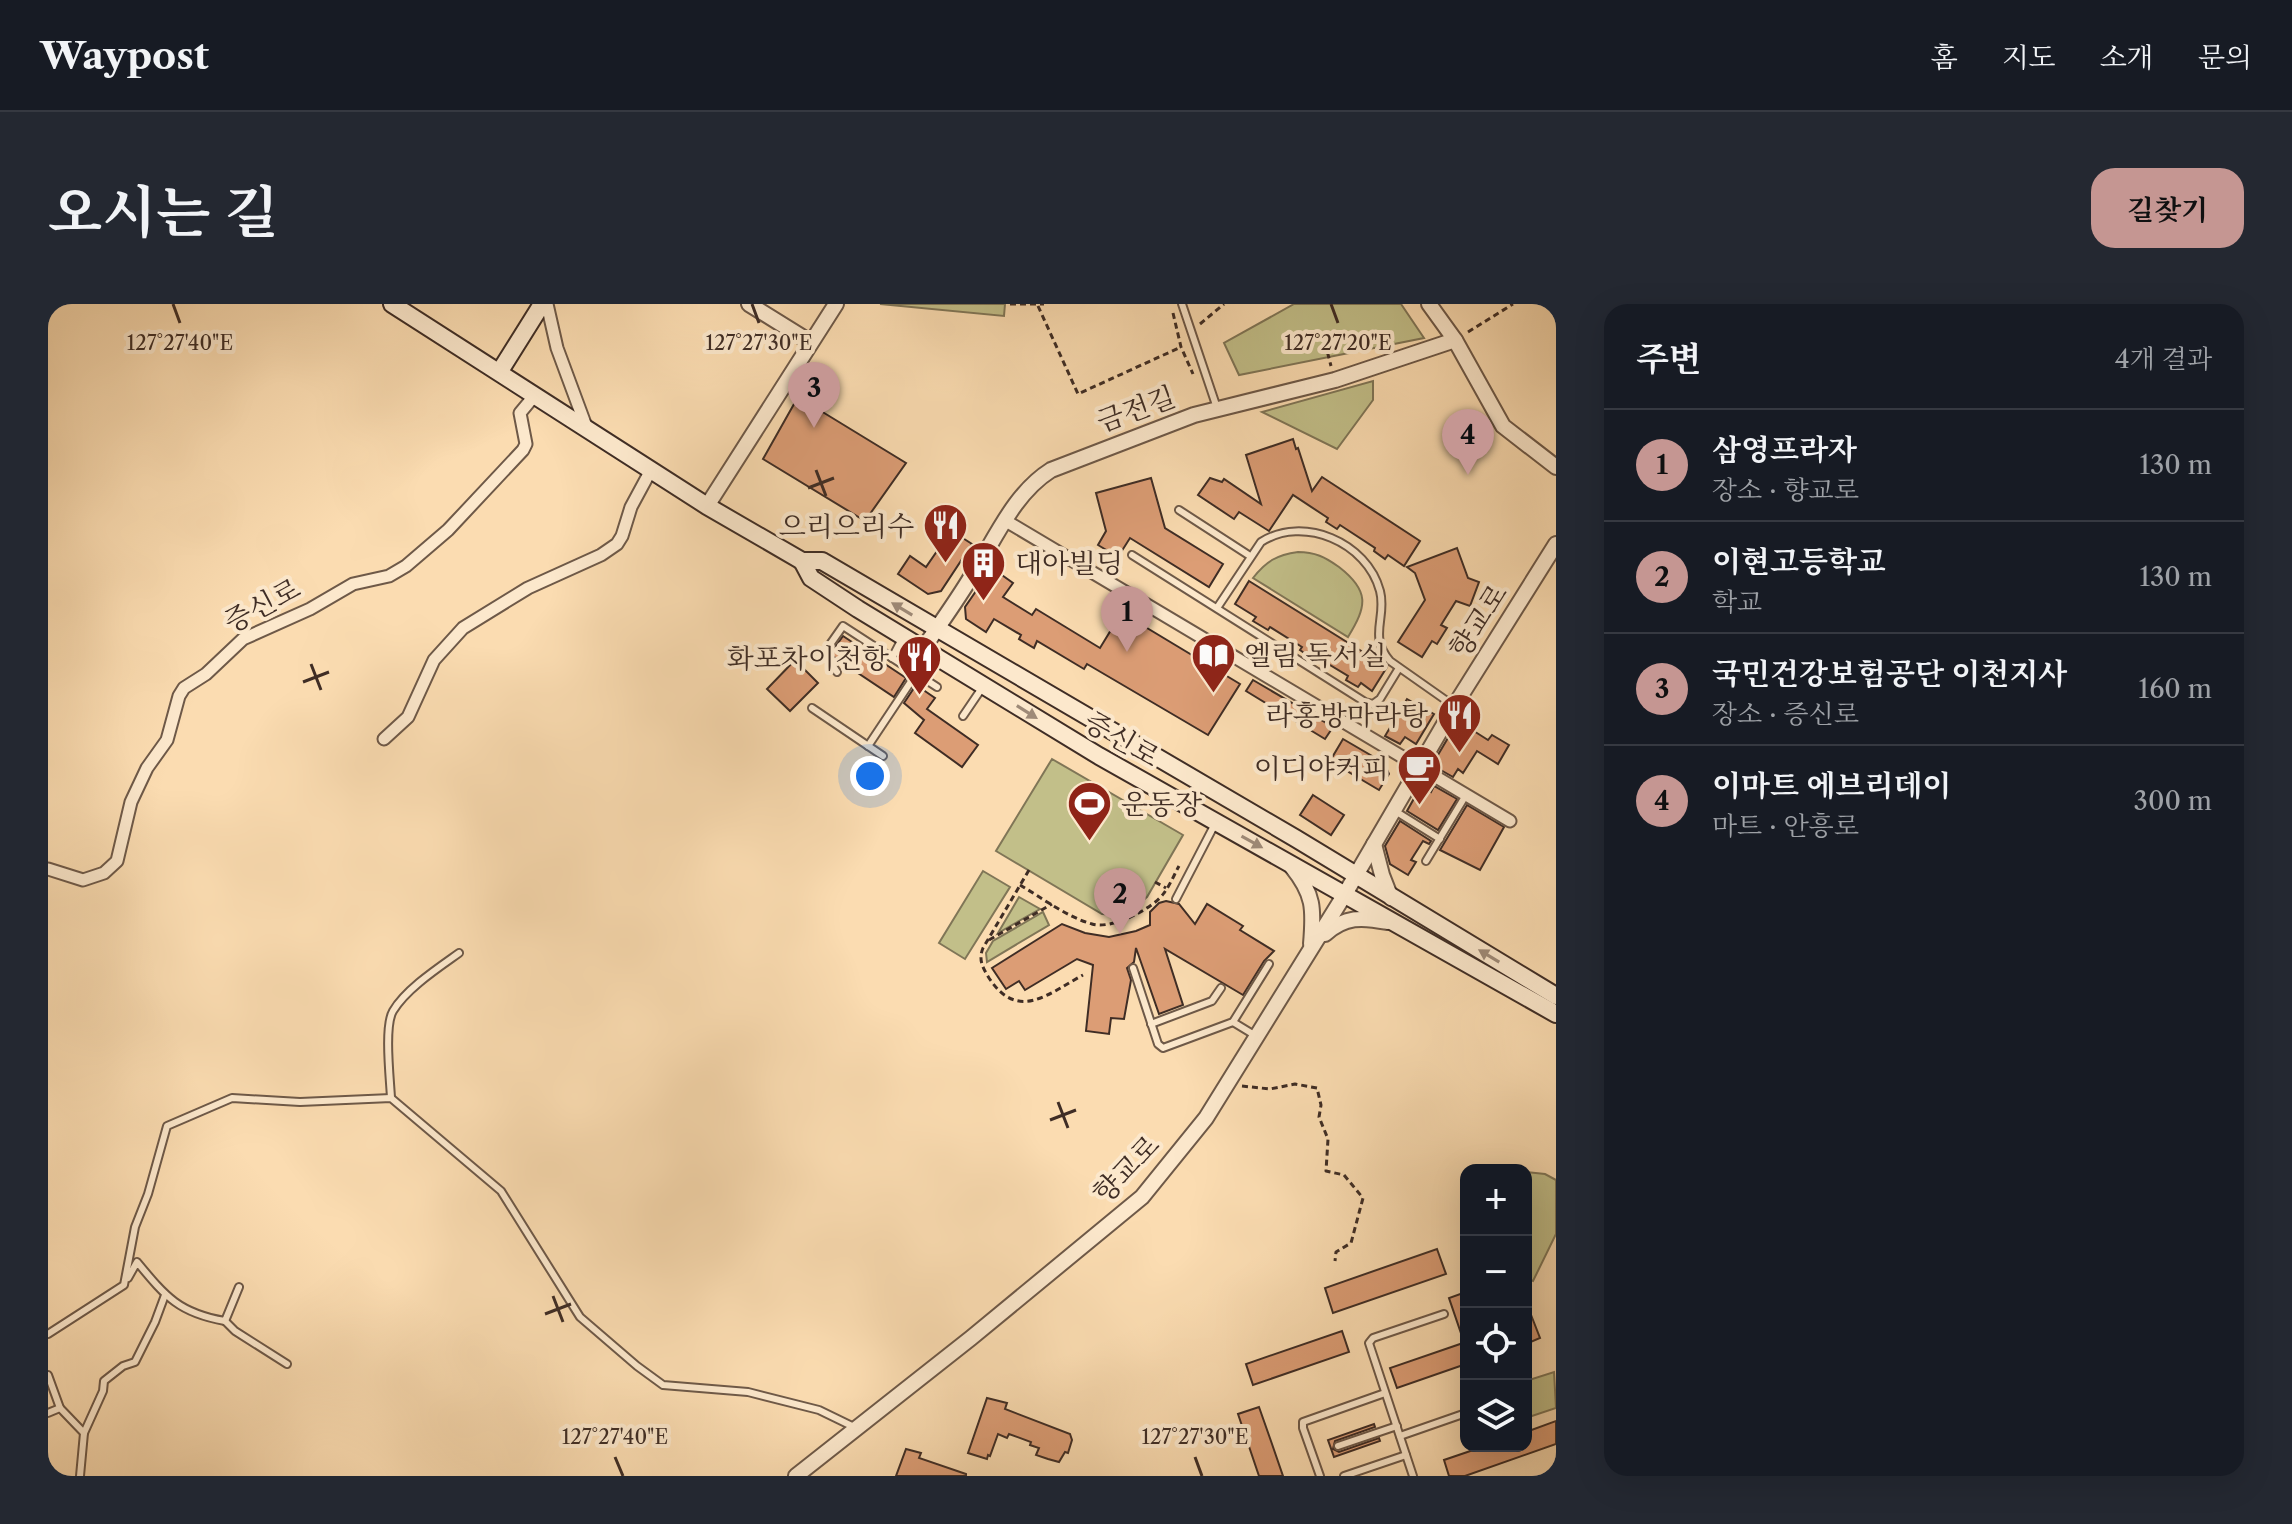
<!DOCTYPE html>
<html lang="ko">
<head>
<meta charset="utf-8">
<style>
	:root { --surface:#171b24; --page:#242831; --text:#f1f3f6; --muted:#9ea1a6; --line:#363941; --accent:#c59692 }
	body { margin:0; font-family:"Libre Caslon Text","Noto Serif KR",serif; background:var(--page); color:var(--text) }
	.controls { position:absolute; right:24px; bottom:24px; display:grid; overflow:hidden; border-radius:16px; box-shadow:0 8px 32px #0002 }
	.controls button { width:72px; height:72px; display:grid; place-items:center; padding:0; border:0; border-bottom:2px solid var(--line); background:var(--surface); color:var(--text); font:40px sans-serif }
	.you { position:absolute; left:822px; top:472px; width:28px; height:28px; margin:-20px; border:6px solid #fff; border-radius:50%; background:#1a73e8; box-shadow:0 0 0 12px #1a73e833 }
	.badge { display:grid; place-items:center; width:52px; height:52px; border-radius:50%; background:var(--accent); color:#111; font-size:26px; font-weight:700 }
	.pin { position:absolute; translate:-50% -66px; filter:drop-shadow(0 2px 4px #0008) }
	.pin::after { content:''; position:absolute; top:42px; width:28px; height:24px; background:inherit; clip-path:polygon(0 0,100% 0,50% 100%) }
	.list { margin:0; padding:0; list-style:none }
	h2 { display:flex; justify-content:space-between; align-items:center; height:104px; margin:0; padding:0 32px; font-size:34px }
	h2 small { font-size:26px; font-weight:400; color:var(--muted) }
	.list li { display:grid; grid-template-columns:52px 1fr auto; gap:24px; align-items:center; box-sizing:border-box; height:112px; padding:0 32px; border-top:2px solid var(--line) }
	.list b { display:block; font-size:30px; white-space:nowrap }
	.list p { margin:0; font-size:26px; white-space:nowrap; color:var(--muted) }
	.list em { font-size:26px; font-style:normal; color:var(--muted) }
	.icon { flex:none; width:44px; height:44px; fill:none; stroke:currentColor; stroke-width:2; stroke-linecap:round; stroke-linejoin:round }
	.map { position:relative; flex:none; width:1508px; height:1172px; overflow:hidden; border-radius:24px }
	header { display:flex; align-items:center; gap:48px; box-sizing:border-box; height:112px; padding:0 40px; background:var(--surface); border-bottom:2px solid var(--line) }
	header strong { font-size:38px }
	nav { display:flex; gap:44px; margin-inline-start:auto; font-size:28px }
	.intro { display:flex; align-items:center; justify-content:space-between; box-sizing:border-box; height:192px; padding:0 48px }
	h1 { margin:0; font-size:56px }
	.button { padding:20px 36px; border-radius:24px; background:var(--accent); color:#111; font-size:28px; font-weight:700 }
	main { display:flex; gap:48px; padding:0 48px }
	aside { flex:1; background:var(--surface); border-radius:24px; box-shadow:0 8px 32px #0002 }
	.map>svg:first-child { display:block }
	.green { fill:#c2bf89; stroke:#807657; stroke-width:2 }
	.building { fill:#dc9d75; stroke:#3f2d25; stroke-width:2 }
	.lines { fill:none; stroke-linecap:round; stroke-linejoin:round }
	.service-casing { stroke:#6e5948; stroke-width:10 }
	.minor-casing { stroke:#6e5948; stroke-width:15 }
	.tertiary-casing { stroke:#6e5948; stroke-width:18 }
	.secondary-casing { stroke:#3f2d25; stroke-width:20 }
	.path { stroke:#3f2d25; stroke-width:3; stroke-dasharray:6 4; stroke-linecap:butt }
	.service { stroke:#fce8cc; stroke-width:6 }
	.minor { stroke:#fce8cc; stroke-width:11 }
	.tertiary { stroke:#fce8cc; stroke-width:14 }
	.secondary { stroke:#fce8cc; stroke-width:16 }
	.oneway { fill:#9e8a78 }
	.ticks { fill:none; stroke:#3f2d25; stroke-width:3 }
	.labels { text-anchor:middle; stroke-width:8; stroke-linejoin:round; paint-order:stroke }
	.street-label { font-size:28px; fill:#3f2d25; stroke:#fce8cc }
	.poi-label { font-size:28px; fill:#3f2d25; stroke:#fce8cc; text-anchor:end }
	.ticks-label { font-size:20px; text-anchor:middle; fill:#3f2d25; stroke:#fce8cc; stroke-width:8; stroke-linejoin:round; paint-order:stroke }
</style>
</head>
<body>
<header>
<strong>Waypost</strong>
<nav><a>홈</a><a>지도</a><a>소개</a><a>문의</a></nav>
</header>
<div class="intro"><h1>오시는 길</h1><a class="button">길찾기</a></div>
<main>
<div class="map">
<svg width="1508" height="1172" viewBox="0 0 1508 1172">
	<rect width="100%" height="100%" fill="#fbdcb1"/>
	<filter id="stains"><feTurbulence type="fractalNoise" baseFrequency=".0025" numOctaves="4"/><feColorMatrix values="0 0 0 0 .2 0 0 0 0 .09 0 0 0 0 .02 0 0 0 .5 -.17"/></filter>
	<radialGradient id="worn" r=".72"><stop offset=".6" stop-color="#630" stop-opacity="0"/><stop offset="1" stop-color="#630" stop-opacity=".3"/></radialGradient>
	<g class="green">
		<path d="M832 0H957L956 12Z"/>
		<path d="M1246 0H1353L1376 34 1191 71 1176 39Z"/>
		<path d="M1325 77V96L1289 145 1214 108Z"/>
		<path d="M1250 248C1267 248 1277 253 1291 263 1322 287 1319 302 1300 333L1205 274C1218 257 1229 251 1250 248Z"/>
		<path d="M1004 455 1135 531 1099 593C1086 605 1072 612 1054 610L948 547Z"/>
		<path d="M935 567 962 583 917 655 891 639Z"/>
		<path d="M971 593 992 605 950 629Z"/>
		<path d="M995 608 1001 621 939 658 938 649 945 637Z"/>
		<path d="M1478 868 1497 870 1508 876V930L1485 977 1478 974Z"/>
		<path d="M1506 1068 1508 1104 1481 1113 1478 1104V1077Z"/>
	</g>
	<g class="building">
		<path d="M750 93 858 159 817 217 715 155Z"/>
		<path d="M1245 135 1248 145 1250 144 1264 187 1274 173 1372 237 1356 262 1340 251 1337 255 1326 247 1327 244 1292 221 1289 225 1278 218 1280 214 1245 191 1221 227 1191 208 1186 215 1150 191 1162 174 1174 178 1176 175 1213 200 1198 151Z"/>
		<path d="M1103 174 1117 224 1175 260 1161 283 1082 234 1070 253 1050 241 1058 227 1048 189Z"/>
		<path d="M910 231 924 240 893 287 880 290 850 270 862 252 878 263 896 237 902 242Z"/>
		<path d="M1409 244 1420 274 1431 278 1422 302 1408 297 1393 321 1399 324 1389 340 1384 337 1374 353 1350 338 1377 296 1367 269 1359 263Z"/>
		<path d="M944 264 965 279 955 293 984 311 988 305 1052 344 1063 326 1094 321 1192 380 1160 431 1039 360 1036 365 989 337 986 344 971 335 973 331 946 315 938 328 918 315 917 303Z"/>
		<path d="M1201 277 1339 363 1324 387 1313 379 1310 383 1298 376 1300 372 1267 352 1265 355 1259 351 1252 346 1254 343 1222 323 1220 326 1205 317 1208 313 1187 300Z"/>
		<path d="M795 332 858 374 846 393 786 353 783 349Z"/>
		<path d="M747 356 770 379 742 407 719 385Z"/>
		<path d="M1205 376 1285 423 1277 435 1198 387Z"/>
		<path d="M868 381 887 394 879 405 930 441 914 463 867 429 876 416 856 399Z"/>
		<path d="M1359 395 1386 410 1368 440 1357 433 1352 440 1337 432Z"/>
		<path d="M1410 417 1440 436 1444 431 1461 441 1450 460 1429 447 1415 469 1410 465 1405 473 1384 461Z"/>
		<path d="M1295 435 1336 459 1341 470 1331 486 1282 457Z"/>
		<path d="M1373 482 1383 488 1386 482 1409 495 1390 526 1359 507Z"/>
		<path d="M1265 491 1296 511 1283 531 1252 511Z"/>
		<path d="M1419 501 1456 523 1432 566 1392 546Z"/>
		<path d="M1352 517 1383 537 1381 540 1375 537 1363 556 1368 558 1360 571 1342 560 1337 542Z"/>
		<path d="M1118 597 1131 600 1147 620 1159 600 1195 622 1192 626 1226 647 1216 657 1195 691 1117 645 1135 701 1111 710 1088 644 1086 658 1079 664 1083 676 1076 715 1063 714 1061 730 1038 727 1045 661 1029 655 977 686 971 677 958 685 944 664 1014 620 1037 629 1061 633 1088 627 1102 621V608L1111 599Z"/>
		<path d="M1389 945 1398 970 1285 1009 1277 984Z"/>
		<path d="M1418 988V1037L1416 1038 1401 994Z"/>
		<path d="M1478 998 1492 1034 1478 1040Z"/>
		<path d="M1294 1027 1301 1048 1205 1081 1198 1060Z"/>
		<path d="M1418 1038V1060L1349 1084 1342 1064Z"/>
		<path d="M939 1094 959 1099 957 1105 1022 1130 1024 1136 1020 1149 1017 1148 1011 1158 1000 1155 988 1151 991 1144 982 1141 983 1138 961 1130 959 1134 950 1130 942 1152 940 1151 939 1155 920 1149Z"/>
		<path d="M1211 1103 1224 1140 1235 1172H1211L1190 1110Z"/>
		<path d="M1508 1117V1140L1417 1172H1401L1396 1156 1437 1142H1478V1128Z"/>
		<path d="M1326 1120 1327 1123 1287 1137 1285 1145 1291 1148 1331 1134 1332 1137 1286 1153 1280 1136Z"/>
		<path d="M858 1145 873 1149 871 1154 918 1170V1172H848Z"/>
	</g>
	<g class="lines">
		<defs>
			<g id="service">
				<path d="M1134 0 1169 104"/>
				<path d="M1131 206 1202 252"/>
				<path d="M1084 251 1317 398 1325 400 1332 395 1351 364"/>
				<path d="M1169 304 1213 238C1255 211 1319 238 1332 287 1339 313 1320 332 1342 357L1406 402"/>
				<path d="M844 354 855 333"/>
				<path d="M789 368 776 349 795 322 889 383"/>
				<path d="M764 404 835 452"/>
				<path d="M915 412 934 384"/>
				<path d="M820 442 868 370"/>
				<path d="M1347 507 1392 535"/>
				<path d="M1378 557 1418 491"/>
				<path d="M1128 595 1168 518"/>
				<path d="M1085 664 1110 740 1115 744 1185 718 1221 660"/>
				<path d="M1185 718 1208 732"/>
				<path d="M1103 720 1164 697 1173 684"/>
				<path d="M343 794C342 774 336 722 345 707 358 685 390 664 411 649"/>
				<path d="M80 974 89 958C118 993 131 1009 177 1017L191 983"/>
				<path d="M177 1017 187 1027 239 1060"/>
				<path d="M0 1030 76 981 87 923 100 890 119 822 184 794 252 798 343 794 453 887 532 1013 589 1062 615 1081 700 1088 771 1106 806 1123"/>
				<path d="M0 1071 12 1104 36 1129 32 1172"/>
				<path d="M0 1109 12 1104"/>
				<path d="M36 1129 55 1087 56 1077 75 1062 87 1058 107 1018 117 991"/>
				<path d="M1352 1132 1418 1109"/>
				<path d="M1290 1142 1349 1122"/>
				<path d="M1272 1172 1255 1124V1118L1337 1089"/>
				<path d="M1296 1172 1358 1151"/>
				<path d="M1365 1172 1321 1039 1325 1034 1396 1010"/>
			</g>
			<g id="minor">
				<path d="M499 0 509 44 539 125"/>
				<path d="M958 217 1462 517"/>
				<path d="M336 435 360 413 386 356 415 324 480 284 553 251 569 240 574 232 583 203 603 166"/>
				<path d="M0 565 35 576 56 569 69 557 83 498 99 464 119 436 131 392 136 384 158 370 195 335 262 305 305 280 341 272 358 262 400 226 475 146 478 140 472 109 487 91"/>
			</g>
			<g id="tertiary">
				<path d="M701 0 762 38"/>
				<path d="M1381 0 1407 36 1455 122 1508 163"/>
				<path d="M659 202 788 0"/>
				<path d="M875 345C891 321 908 298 923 273 947 236 965 190 1003 166L1146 111 1287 76 1407 36"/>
				<path d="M1326 540 1334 571 1343 594"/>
				<path d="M1244 563C1266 590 1266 605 1263 640"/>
				<path d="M1277 630C1297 612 1314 613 1339 618"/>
				<path d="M748 1172 923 1034 1094 893 1158 814 1297 590 1412 393 1508 240"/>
			</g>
			<g id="secondary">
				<path d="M344 0 659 202 754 257H774L1247 534 1508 692"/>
				<path d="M452 67 494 0"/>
				<path d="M754 257 763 274 810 305 1051 452 1508 710"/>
			</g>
		</defs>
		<use href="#service" class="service-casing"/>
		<use href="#minor" class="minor-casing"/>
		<use href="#tertiary" class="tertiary-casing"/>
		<use href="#secondary" class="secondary-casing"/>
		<g class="path">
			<path d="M962 0H996"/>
			<path d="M990 2 1030 90 1133 43"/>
			<path d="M1125 9 1133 43 1145 70"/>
			<path d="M1152 20 1176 0"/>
			<path d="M1420 28 1465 0"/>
			<path d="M1277 39 1283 62"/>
			<path d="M981 566 935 644C930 656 935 664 941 674 970 718 1000 690 1035 671"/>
			<path d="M1107 578 1118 584"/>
			<path d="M972 581C994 594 1019 613 1044 620 1063 626 1105 605 1116 589 1122 581 1126 571 1131 562"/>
			<path d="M941 636 1004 600"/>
			<path d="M1194 782 1222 785 1247 780 1269 784 1273 801 1271 813 1280 835 1278 867 1296 871 1315 894 1303 939 1288 948 1287 957"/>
		</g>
		<use href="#service" class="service"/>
		<use href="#minor" class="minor"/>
		<use href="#tertiary" class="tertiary"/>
		<use href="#secondary" class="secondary"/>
	</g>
	<defs><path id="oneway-solid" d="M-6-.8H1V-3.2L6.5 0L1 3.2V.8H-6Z" transform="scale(2)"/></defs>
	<g class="oneway">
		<use href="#oneway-solid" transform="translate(854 305) rotate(-149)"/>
		<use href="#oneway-solid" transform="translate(979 408) rotate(32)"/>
		<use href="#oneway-solid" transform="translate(1204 538) rotate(29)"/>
		<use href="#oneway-solid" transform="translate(1441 652) rotate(-149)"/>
	</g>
	<path class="ticks" d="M125 0 132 19M704 0 711 19M1283 0 1290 19M768 166 778 192M760 184 786 174M263 360 273 386M255 378 281 368M1010 798 1020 824M1002 816 1028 806M505 992 515 1018M497 1010 523 1000M567 1153 575 1172M1147 1153 1154 1172"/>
	<defs>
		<symbol id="restaurant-pin" viewBox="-11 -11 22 30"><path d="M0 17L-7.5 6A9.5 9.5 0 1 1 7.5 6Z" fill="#8f2418" stroke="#fce8cc"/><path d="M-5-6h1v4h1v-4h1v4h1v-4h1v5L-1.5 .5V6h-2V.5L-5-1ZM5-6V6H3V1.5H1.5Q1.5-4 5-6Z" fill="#fff"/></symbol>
		<symbol id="building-pin" viewBox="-11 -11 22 30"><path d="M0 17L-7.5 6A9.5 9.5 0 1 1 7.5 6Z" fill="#8f2418" stroke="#fce8cc"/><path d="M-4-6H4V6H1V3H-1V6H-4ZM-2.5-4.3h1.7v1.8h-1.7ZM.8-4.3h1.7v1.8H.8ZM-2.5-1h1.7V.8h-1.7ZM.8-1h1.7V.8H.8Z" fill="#fff"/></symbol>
		<symbol id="library-pin" viewBox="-11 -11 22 30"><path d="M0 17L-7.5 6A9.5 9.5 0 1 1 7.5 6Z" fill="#8f2418" stroke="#fce8cc"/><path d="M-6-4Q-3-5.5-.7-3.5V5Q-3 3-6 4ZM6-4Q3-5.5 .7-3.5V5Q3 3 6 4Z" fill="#fff"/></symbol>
		<symbol id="cafe-pin" viewBox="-11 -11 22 30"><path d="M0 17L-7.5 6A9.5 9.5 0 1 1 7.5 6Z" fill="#8f2418" stroke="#fce8cc"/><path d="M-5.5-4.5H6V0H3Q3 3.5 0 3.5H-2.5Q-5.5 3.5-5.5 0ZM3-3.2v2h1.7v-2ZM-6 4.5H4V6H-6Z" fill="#fff"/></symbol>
		<symbol id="stadium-pin" viewBox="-11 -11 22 30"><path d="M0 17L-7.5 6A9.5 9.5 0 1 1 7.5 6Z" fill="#8f2418" stroke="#fce8cc"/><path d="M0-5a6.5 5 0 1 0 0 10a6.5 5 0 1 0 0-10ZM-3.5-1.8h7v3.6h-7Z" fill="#fff"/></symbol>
	</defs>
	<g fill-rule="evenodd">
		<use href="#restaurant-pin" x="872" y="196" width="51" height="69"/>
		<use href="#building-pin" x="910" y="234" width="51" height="69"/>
		<use href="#library-pin" x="1140" y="326" width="51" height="69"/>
		<use href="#restaurant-pin" x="846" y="328" width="51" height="69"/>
		<use href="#restaurant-pin" x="1386" y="386" width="51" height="69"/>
		<use href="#cafe-pin" x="1346" y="438" width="51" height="69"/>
		<use href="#stadium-pin" x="1016" y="474" width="51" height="69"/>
	</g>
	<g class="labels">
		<g class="street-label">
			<text transform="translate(1088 105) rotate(-20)" y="10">금전길</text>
			<text transform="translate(214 301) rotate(-28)" y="10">증신로</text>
			<text transform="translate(1430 317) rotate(-57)" y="10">향교로</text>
			<text transform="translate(1074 435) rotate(30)" y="10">증신로</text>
			<text transform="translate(1078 865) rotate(-46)" y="10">향교로</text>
		</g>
		<g class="poi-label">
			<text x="866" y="232">으리으리수</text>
			<text x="967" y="269" text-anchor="start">대아빌딩</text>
			<text x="1196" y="361" text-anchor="start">엘림 독서실</text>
			<text x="841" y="364">화포차이천항</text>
			<text x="1380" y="421">라홍방마라탕</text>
			<text x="1341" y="474">이디야커피</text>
			<text x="1073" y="510" text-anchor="start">운동장</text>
		</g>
	</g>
	<g class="ticks-label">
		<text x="132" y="46">127°27'40"E</text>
		<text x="711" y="46">127°27'30"E</text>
		<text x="1290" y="46">127°27'20"E</text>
		<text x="567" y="1140">127°27'40"E</text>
		<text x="1147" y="1140">127°27'30"E</text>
	</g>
	<rect width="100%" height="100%" filter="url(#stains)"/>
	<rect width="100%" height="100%" fill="url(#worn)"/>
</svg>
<div class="controls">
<button>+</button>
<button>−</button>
<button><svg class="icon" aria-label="locate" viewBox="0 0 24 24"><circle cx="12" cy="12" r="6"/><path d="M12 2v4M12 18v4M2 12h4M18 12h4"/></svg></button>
<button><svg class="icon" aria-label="layers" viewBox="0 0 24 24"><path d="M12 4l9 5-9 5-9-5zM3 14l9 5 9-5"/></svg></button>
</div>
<div class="you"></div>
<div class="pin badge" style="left:1079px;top:348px">1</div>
<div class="pin badge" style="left:1072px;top:630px">2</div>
<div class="pin badge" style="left:766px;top:124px">3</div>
<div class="pin badge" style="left:1420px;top:171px">4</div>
</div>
<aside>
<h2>주변<small>4개 결과</small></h2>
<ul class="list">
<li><span class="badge">1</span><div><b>삼영프라자</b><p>장소 · 향교로</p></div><em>130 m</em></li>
<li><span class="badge">2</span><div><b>이현고등학교</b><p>학교</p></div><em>130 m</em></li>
<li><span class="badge">3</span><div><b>국민건강보험공단 이천지사</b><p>장소 · 증신로</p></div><em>160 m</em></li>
<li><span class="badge">4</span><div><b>이마트 에브리데이</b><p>마트 · 안흥로</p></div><em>300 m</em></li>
</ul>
</aside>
</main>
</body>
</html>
